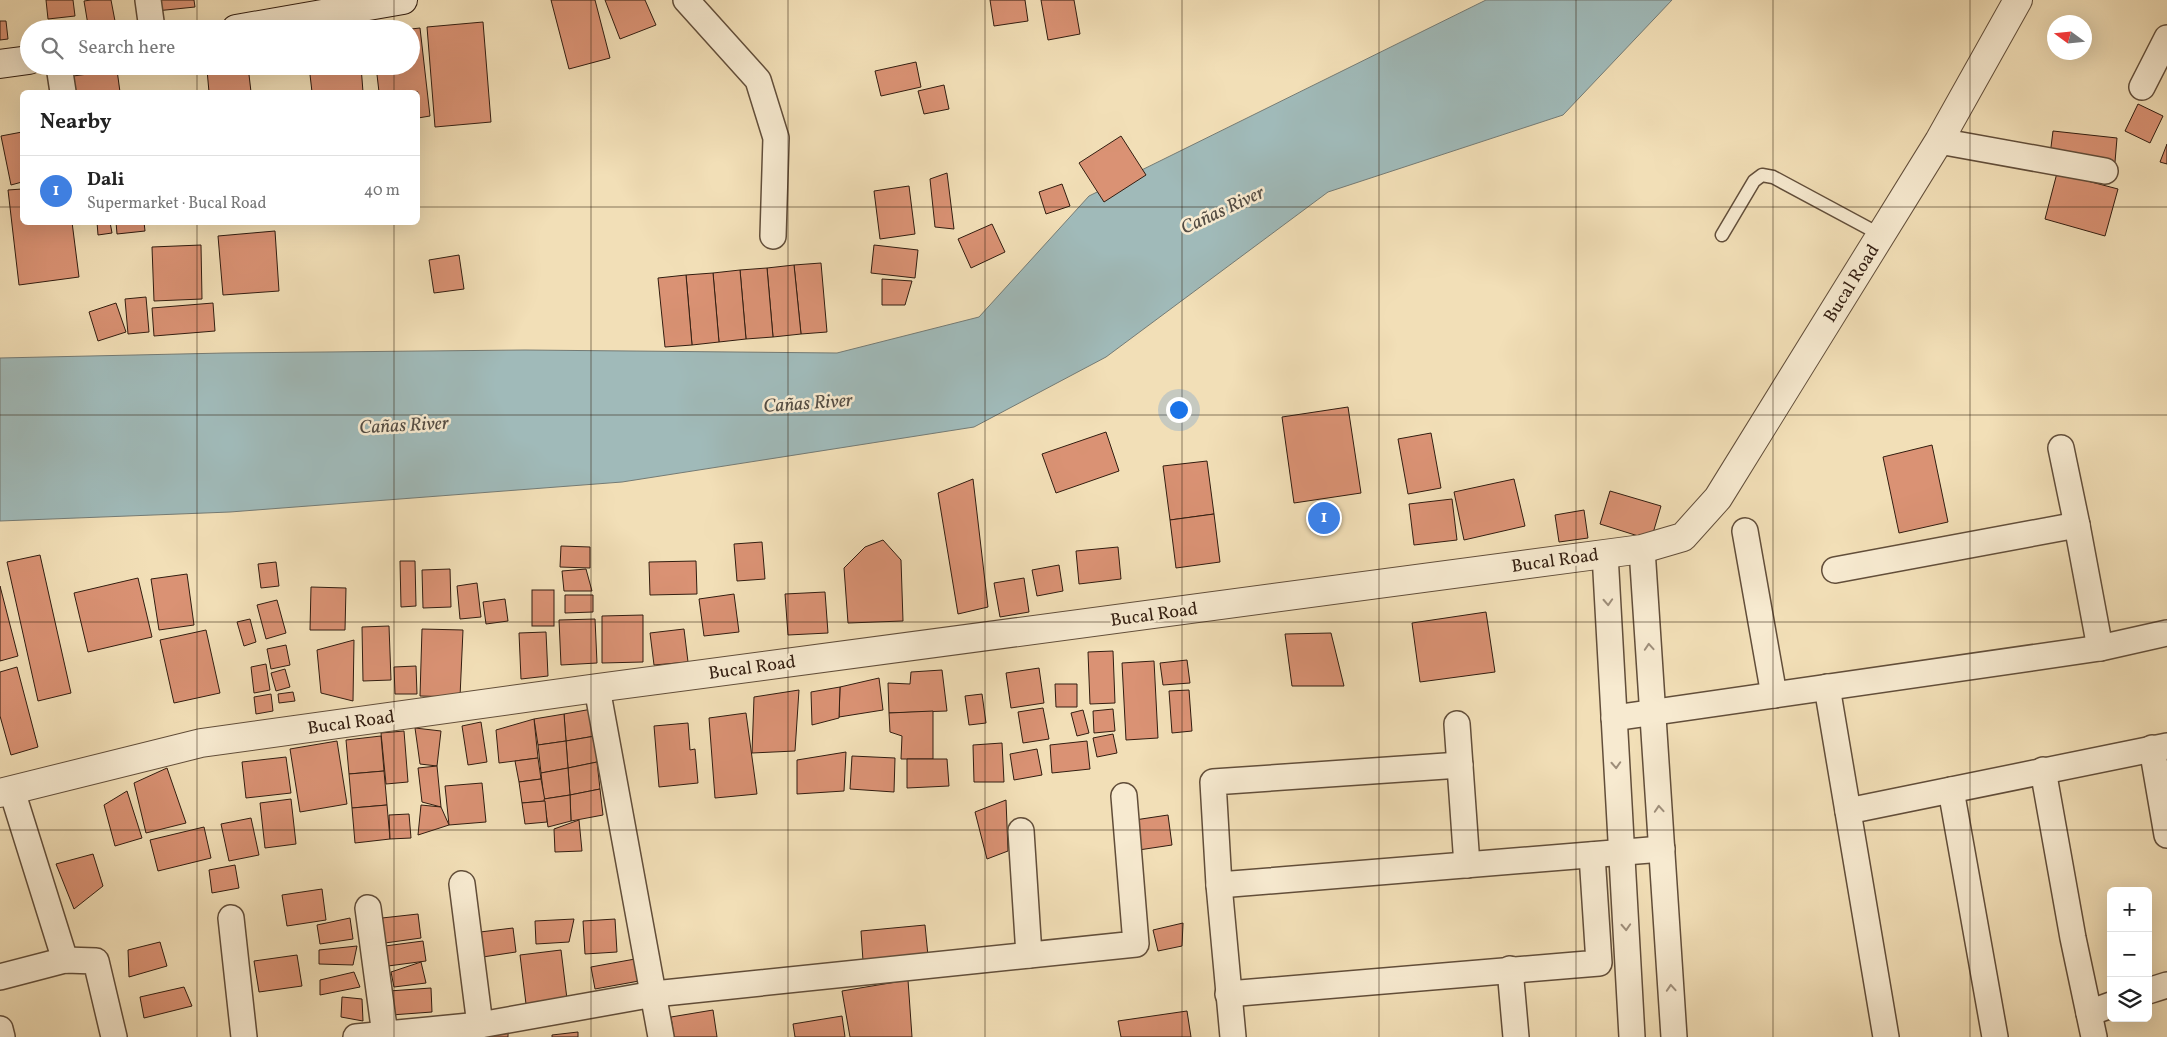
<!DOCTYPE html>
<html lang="en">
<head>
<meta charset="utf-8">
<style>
	:root { --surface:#fff; --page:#f2f2f2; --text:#222; --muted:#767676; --line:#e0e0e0; --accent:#db2777 }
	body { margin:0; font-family:Vollkorn,serif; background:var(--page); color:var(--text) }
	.controls { position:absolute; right:15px; bottom:15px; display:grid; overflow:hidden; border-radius:8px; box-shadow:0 5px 20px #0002 }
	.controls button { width:45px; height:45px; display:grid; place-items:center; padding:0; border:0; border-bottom:1px solid var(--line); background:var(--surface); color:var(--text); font:25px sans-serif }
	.compass { position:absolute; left:2047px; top:15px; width:45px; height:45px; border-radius:50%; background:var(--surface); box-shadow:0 5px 20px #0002; rotate:285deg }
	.you { position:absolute; left:1178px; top:409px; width:18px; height:18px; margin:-12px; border:4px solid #fff; border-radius:50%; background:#1a73e8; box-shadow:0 0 0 8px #1a73e833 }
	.badge { display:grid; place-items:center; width:32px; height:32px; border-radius:50%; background:var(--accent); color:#fff; font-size:16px; font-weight:700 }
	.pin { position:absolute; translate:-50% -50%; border:2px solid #fff; box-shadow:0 1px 5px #0006 }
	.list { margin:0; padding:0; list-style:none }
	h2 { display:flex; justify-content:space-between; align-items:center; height:65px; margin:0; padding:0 20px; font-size:21px }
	h2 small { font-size:16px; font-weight:400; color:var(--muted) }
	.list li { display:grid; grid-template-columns:32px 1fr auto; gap:15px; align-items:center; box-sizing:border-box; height:70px; padding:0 20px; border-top:1px solid var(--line) }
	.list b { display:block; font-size:19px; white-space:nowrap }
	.list p { margin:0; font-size:16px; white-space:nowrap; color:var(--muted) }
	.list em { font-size:16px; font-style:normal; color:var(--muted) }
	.icon { flex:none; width:28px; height:28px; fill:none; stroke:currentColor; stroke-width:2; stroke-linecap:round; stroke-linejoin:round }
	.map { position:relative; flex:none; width:2167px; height:1037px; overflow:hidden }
	.search { position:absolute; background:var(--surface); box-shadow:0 5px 20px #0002; left:20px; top:20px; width:400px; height:55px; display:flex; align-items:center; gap:12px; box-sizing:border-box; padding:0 18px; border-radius:28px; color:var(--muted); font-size:19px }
	.panel { position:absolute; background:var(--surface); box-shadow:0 5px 20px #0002; left:20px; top:90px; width:400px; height:135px; border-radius:8px }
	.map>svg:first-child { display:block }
	.water { fill:#a0bab9; stroke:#747b75 }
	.building { fill:#da9274; stroke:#321d10 }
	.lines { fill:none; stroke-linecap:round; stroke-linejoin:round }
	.service-casing { stroke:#624e3a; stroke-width:15 }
	.minor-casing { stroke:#624e3a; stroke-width:28 }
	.tertiary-casing { stroke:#624e3a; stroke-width:30 }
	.secondary-casing { stroke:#321d10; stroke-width:30 }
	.service { stroke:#f7ead0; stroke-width:12 }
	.minor { stroke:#f7ead0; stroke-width:25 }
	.tertiary { stroke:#f7ead0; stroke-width:28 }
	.secondary { stroke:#f7ead0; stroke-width:28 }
	.oneway { stroke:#9e8e7a }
	.grid { fill:none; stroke:#321d10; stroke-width:1; stroke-opacity:0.55 }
	.labels { text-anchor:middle; stroke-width:5; stroke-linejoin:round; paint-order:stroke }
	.street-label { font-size:18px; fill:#321d10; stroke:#f7ead0 }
	.water-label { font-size:19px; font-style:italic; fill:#534c43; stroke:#f7ead0 }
</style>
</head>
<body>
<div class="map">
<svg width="2167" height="1037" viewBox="0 0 2167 1037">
	<rect width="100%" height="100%" fill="#f2dfb7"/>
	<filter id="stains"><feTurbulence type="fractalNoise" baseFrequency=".004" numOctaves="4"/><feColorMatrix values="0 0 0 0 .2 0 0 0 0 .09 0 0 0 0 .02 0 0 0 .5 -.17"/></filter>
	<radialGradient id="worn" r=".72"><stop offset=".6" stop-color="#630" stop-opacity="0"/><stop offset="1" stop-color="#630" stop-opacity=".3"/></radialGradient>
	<path class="water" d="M1486 0H1672L1563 115 1328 192 1106 357 974 427 622 482 230 512 0 521V358L225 353 525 350 837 353 979 317 1089 196Z"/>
	<g class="building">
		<path d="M46 0H73L75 16 48 19Z"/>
		<path d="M91 0H111L115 21 88 25 84 1Z"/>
		<path d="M155 0H194L195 7 156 11Z"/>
		<path d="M551 0H595L610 58 569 69Z"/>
		<path d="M605 0H645L656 25 620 39Z"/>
		<path d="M990 0H1025L1028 21 994 26Z"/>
		<path d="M1041 0H1074L1080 34 1048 40Z"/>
		<path d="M0 21H6L8 39 0 40Z"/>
		<path d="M483 22 491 122 435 127 427 27Z"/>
		<path d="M420 28 430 116 418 118V92H379L376 66H411V29Z"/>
		<path d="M916 62 921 87 881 96 875 71Z"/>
		<path d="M248 66 251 92H209L207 70Z"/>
		<path d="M309 66H361L363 92H312Z"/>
		<path d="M117 70 120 92H68L66 77Z"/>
		<path d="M944 85 949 109 924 114 918 91Z"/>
		<path d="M2138 104 2163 116 2150 143 2125 131Z"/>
		<path d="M2053 131 2117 138 2115 162 2050 155Z"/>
		<path d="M22 132V182L11 185 1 136Z"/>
		<path d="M1121 136 1146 175 1104 202 1079 163Z"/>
		<path d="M2167 144V164L2160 162Z"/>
		<path d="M947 173 954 229 935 227 930 179Z"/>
		<path d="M2057 173 2118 189 2105 236 2045 219Z"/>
		<path d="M1062 184 1070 206 1046 214 1039 192Z"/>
		<path d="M909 186 915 234 880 239 874 191Z"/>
		<path d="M22 189V222H72L79 277 19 285 8 190Z"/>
		<path d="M97 222H110L112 233 98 235Z"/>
		<path d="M116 222H144L145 231 117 234Z"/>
		<path d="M992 224 1005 252 971 268 958 239Z"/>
		<path d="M275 231 279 291 223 295 218 236Z"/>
		<path d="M201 245 202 299 154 301 152 247Z"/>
		<path d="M874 245 918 250 915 278 871 273Z"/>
		<path d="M459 255 464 289 434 293 429 260Z"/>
		<path d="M821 263 827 332 801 334 794 265Z"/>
		<path d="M794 265 801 334 773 337 767 268Z"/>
		<path d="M767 268 773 337 746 339 740 270Z"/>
		<path d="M740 270 746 339 719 342 713 273Z"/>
		<path d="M713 273 719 342 692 345 686 275Z"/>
		<path d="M686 275 692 345 665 347 658 278Z"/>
		<path d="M882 279 912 281 905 305H882Z"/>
		<path d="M146 297 149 332 128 334 125 299Z"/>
		<path d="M116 303 126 332 98 341 89 312Z"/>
		<path d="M213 303 215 331 154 336 152 308Z"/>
		<path d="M1348 407 1361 493 1294 503 1282 417Z"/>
		<path d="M1106 432 1119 471 1056 493 1042 454Z"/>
		<path d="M1431 433 1441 488 1408 494 1398 439Z"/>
		<path d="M1932 445 1948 522 1899 533 1883 457Z"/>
		<path d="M1207 461 1214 514 1170 520 1163 466Z"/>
		<path d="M973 479 988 607 958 614 938 493Z"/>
		<path d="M1514 479 1525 526 1464 540 1454 492Z"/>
		<path d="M1610 491 1661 506 1651 540 1600 524Z"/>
		<path d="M1452 499 1457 540 1414 545 1409 504Z"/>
		<path d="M1584 510 1588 538 1559 542 1555 515Z"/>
		<path d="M1214 514 1220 562 1176 568 1170 520Z"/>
		<path d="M883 540 901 560 903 621 848 623 844 568 865 547Z"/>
		<path d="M762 542 765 579 737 581 734 544Z"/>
		<path d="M561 546 590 547V568L560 567Z"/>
		<path d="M1118 547 1121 579 1079 584 1076 551Z"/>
		<path d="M40 555 71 693 38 701 7 562Z"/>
		<path d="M400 561H415L416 606 401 607Z"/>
		<path d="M696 561 697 594 650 595 649 562Z"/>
		<path d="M276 562 279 586 261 588 258 564Z"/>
		<path d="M1059 565 1063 591 1037 596 1032 570Z"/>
		<path d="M450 569 451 607 423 608 422 570Z"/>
		<path d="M586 569 592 591H564L562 571Z"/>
		<path d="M187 574 194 625 159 630 151 579Z"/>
		<path d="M138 578 152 637 88 652 74 593Z"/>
		<path d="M1024 578 1029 612 1000 617 994 583Z"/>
		<path d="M477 583 481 617 460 619 457 586Z"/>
		<path d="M0 586 18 656 0 661Z"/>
		<path d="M311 587 346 588 345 630H310Z"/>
		<rect x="532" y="590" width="22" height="36"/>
		<path d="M825 592 828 633 788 635 785 594Z"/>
		<path d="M734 594 739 632 704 636 699 599Z"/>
		<path d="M565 595H593V612L565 613Z"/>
		<path d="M505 599 508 621 486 624 483 602Z"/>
		<path d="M277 600 286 633 266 639 257 605Z"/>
		<path d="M1486 612 1495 672 1420 682 1412 623Z"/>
		<path d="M643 615V662L602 663V616Z"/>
		<path d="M250 619 256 642 244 646 237 622Z"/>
		<path d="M595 619 597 663 561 665 559 620Z"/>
		<path d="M389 626 391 680 363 681 362 627Z"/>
		<path d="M422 629 463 630 460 697 420 696Z"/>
		<path d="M684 629 688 662 654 665 650 633Z"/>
		<path d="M206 630 220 693 174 703 160 640Z"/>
		<path d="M546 632 548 676 521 679 519 633Z"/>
		<path d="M1331 633 1344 686H1292L1285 634Z"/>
		<path d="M354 640 353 701 321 693 317 650Z"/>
		<path d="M286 645 290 665 271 669 267 649Z"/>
		<path d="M1113 651 1115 703 1090 704 1088 652Z"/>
		<path d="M1187 660 1190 683 1163 685 1160 663Z"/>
		<path d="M1154 661 1158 738 1126 740 1122 663Z"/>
		<path d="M266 664 270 690 254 693 251 667Z"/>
		<path d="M416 666 417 694H395L394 667Z"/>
		<path d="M17 667 38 747 11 755 0 716V672Z"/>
		<path d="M1039 668 1044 703 1011 708 1006 673Z"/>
		<path d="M285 669 290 687 276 691 271 673Z"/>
		<path d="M942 670 947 711 889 713 888 683 910 684 911 672Z"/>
		<path d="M879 678 883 710 839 717 840 687Z"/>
		<path d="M1055 684H1077V707H1056Z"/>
		<path d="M840 687 839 718 812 725 811 692Z"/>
		<path d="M799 690 795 751 752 753 754 697Z"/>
		<path d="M1189 690 1192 731 1172 733 1169 691Z"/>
		<path d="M293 692 295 701 279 703 278 694Z"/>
		<path d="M271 694 273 711 256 714 254 697Z"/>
		<path d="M982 694 986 723 969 725 965 696Z"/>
		<path d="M1043 708 1049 739 1023 743 1018 712Z"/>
		<path d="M592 709 595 736 566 741 564 714Z"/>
		<path d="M1113 709 1115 731 1094 733 1093 711Z"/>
		<path d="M1083 710 1089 733 1077 736 1071 713Z"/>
		<path d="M933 711V759H901L902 736 890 732 889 713Z"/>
		<path d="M746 713 757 794 715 798 709 718Z"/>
		<path d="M564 714 566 741 538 745 534 719Z"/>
		<path d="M534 719 538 758 499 763 496 730Z"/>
		<path d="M481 722 487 762 468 765 462 726Z"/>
		<path d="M688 723 690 750 695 749 698 783 659 787 654 726Z"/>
		<path d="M415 728 441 731 437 766 420 764Z"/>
		<path d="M404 731 408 782 386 784 381 733Z"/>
		<path d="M1113 734 1117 753 1097 757 1093 738Z"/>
		<path d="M381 736 384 771 349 774 346 740Z"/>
		<path d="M595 736 597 762 568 768 566 741Z"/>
		<path d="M337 741 347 804 300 812 290 749Z"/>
		<path d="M566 741 568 768 541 773 538 745Z"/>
		<path d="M1087 741 1090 769 1052 773 1050 745Z"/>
		<path d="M1002 743 1004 782H974L973 745Z"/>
		<path d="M1037 749 1042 775 1014 780 1010 754Z"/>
		<path d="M846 752 844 791 797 794V760Z"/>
		<path d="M852 756 895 758 894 792 850 789Z"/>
		<path d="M286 757 291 793 246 798 242 762Z"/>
		<path d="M538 758 541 779 519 782 515 761Z"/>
		<path d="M907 759H947L949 786 907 788Z"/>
		<path d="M597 762 600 789 570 795 568 768Z"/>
		<path d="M437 766 441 807 422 802 418 768Z"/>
		<path d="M167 768 186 823 146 833 134 783Z"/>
		<path d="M568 768 570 795 544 799 541 773Z"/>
		<path d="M384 771 387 805 352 808 349 774Z"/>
		<path d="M541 779 545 801 522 803 519 782Z"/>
		<path d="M482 783 486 822 449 825 445 786Z"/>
		<path d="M600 789 603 815 571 821 570 795Z"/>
		<path d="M127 791 142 838 115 846 104 805Z"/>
		<path d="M570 795 571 821 548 827 544 799Z"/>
		<path d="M291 799 296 844 265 848 260 803Z"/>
		<path d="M1006 800 1008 851 987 859 975 812Z"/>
		<path d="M545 801 547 822 525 824 522 803Z"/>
		<path d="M387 805 390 839 355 843 352 808Z"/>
		<path d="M421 805 441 807 449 825 418 835Z"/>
		<path d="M409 814 411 838 390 839 389 815Z"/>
		<path d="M1168 815 1172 845 1132 851 1128 821Z"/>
		<path d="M251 818 259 855 229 861 221 824Z"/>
		<path d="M579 820 582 851 555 852 554 829Z"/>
		<path d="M204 827 211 858 158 871 150 840Z"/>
		<path d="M93 854 103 886 74 909 56 864Z"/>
		<path d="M235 865 239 888 212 893 209 870Z"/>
		<path d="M322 889 326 920 287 926 282 895Z"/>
		<path d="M418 914 421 938 385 943 382 918Z"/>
		<path d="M350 918 353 939 320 944 317 925Z"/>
		<path d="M574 919 569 942 536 944 535 921Z"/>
		<path d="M615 919 617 952 585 954 583 921Z"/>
		<path d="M1183 923 1182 946 1158 951 1153 930Z"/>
		<path d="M925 925 928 956 863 961 861 931Z"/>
		<path d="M513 928 516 952 476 958 472 933Z"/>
		<path d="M423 941 426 961 388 966 385 946Z"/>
		<path d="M160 942 167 966 129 977 128 950Z"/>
		<path d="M357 946 353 965 319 964V950Z"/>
		<path d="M561 950 567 999 526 1004 520 955Z"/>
		<path d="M297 955 302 986 259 992 254 961Z"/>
		<path d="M635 959 639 981 595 989 591 967Z"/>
		<path d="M421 962 426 983 394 987 391 972Z"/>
		<path d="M354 972 360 987 320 995V980Z"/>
		<path d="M908 980 912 1037H850L842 991Z"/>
		<path d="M184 987 192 1006 144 1018 140 997Z"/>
		<path d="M431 988 432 1012 391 1015 389 991Z"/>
		<path d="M342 997 362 999 363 1021 341 1017Z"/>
		<path d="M713 1010 717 1037H674L671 1017Z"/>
		<path d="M1187 1011 1191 1037H1121L1118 1021Z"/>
		<path d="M842 1016 845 1037H795L793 1024Z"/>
		<path d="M578 1032V1037H552V1035Z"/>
		<path d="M508 1033V1037H488V1036Z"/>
	</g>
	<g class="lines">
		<defs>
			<path id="service" d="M1722 235 1754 181 1762 175 1773 177 1881 235"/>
			<g id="minor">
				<path d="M148 0 152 29"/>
				<path d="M686 0 758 80 776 138 773 236"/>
				<path d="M59 66 63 92"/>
				<path d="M2142 87 2167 38"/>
				<path d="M1939 141 2105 171"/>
				<path d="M2061 448 2077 525 2100 648"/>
				<path d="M1745 531 1774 695"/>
				<path d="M1642 549 1674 1037"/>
				<path d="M1605 554 1632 1037"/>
				<path d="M1835 570 2077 525"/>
				<path d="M1827 687 1886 1037"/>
				<path d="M597 688 661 1037"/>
				<path d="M1614 718 2100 648 2167 633"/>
				<path d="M1457 724 1467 865"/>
				<path d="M2152 748 2167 835"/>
				<path d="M2043 770 2073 938 2094 1037"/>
				<path d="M1951 790 1995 1037"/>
				<path d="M12 791 65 960"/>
				<path d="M1848 811 2167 746"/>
				<path d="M1021 831 1029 955"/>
				<path d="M462 884 480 1025"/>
				<path d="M1219 885 1662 849"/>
				<path d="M368 908 385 1035"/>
				<path d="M231 918 244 1037"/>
				<path d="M1510 969 1516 1037"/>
				<path d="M0 977 65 960 96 961 114 1037"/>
				<path d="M2148 991 2167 985"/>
				<path d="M1228 994 1599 963 1592 855"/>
				<path d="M2089 1013 2111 1005"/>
				<path d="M0 1029 2 1037"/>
				<path d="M356 1037 480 1025 654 994 1136 944 1124 796"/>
				<path d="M1233 1037 1219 885 1213 782 1460 765"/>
			</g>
			<path id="tertiary" d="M0 793 201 743 597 688 1642 549 1683 537 1718 498 1939 141 2018 0"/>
			<g id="secondary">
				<path d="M236 29 403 0"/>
				<path d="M0 64 29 60"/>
			</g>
		</defs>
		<use href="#service" class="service-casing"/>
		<use href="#minor" class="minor-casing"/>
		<use href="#tertiary" class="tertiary-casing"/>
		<use href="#secondary" class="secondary-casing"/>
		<use href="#service" class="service"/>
		<use href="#minor" class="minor"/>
		<use href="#tertiary" class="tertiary"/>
		<use href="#secondary" class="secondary"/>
	</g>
	<defs><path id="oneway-chevron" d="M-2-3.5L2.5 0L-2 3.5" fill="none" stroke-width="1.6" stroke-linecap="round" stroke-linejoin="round" transform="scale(1.25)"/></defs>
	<g class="oneway">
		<use href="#oneway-chevron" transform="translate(1608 602) rotate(87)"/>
		<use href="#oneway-chevron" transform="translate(1649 647) rotate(-94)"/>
		<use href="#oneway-chevron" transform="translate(1616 765) rotate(87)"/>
		<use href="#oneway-chevron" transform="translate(1659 809) rotate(-94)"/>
		<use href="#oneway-chevron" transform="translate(1626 927) rotate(87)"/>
		<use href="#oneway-chevron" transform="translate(1671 988) rotate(-94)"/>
	</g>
	<path class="grid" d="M197 0V29M394 0V29M591 0V1037M788 0V1037M985 0V1037M1182 0V1037M1379 0V1037M1576 0V1037M1773 0V1037M1970 0V1037M197 66V92M394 66V92M0 207H22M418 207H2167M197 222V1037M394 222V1037M0 415H2167M0 622H2167M0 830H2167"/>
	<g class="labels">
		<g class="street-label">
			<text transform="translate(1851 283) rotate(-58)" y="6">Bucal Road</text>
			<text transform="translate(1555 560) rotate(-8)" y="6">Bucal Road</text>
			<text transform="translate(1154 614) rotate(-8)" y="6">Bucal Road</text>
			<text transform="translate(752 667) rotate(-8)" y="6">Bucal Road</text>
			<text transform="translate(351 722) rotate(-8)" y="6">Bucal Road</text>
		</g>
		<g class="water-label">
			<text transform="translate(1222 209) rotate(-25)" y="7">Cañas River</text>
			<text transform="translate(808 402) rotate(-4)" y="7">Cañas River</text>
			<text transform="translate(404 424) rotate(-3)" y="7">Cañas River</text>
		</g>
	</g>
	<rect width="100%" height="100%" filter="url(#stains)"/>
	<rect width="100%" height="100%" fill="url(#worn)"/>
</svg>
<div class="controls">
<button>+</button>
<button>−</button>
<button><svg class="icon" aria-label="layers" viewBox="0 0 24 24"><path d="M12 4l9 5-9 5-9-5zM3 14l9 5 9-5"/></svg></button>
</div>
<svg class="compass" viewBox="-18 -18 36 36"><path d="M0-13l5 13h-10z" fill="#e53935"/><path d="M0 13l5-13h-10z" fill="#767676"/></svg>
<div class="you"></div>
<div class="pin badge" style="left:1324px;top:518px;background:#3f7fe0">1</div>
<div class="search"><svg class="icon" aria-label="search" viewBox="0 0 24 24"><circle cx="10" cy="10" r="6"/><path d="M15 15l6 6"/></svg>Search here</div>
<section class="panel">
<h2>Nearby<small></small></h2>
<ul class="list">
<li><span class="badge" style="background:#3f7fe0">1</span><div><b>Dali</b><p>Supermarket · Bucal Road</p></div><em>40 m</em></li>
</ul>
</section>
</div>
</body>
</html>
